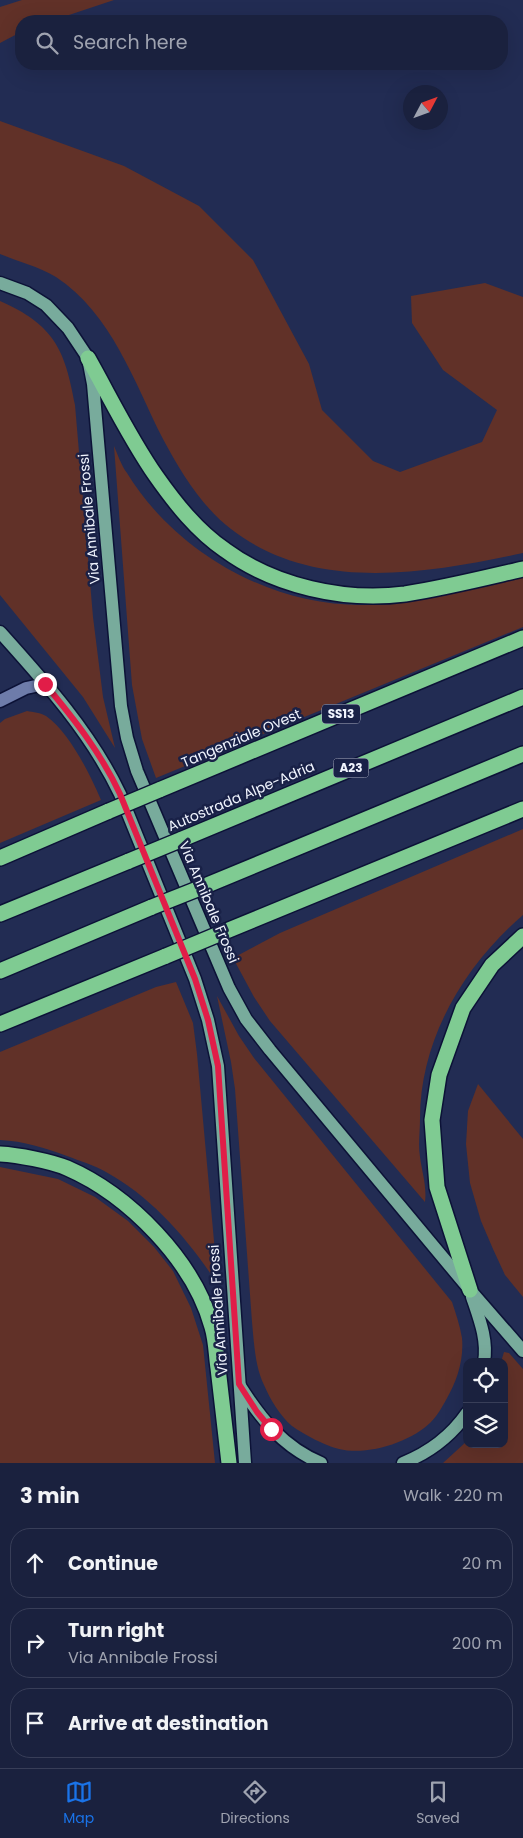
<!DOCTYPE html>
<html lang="en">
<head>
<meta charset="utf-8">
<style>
	:root { --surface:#1a213e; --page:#232945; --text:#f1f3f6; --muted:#9fa3b0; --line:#383e58; --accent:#1a73e8 }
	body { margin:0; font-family:Poppins,sans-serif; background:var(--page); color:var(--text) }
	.controls { position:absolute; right:15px; bottom:15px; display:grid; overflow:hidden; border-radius:10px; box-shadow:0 5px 20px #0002 }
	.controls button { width:45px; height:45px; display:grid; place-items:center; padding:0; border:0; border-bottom:1px solid var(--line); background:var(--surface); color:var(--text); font:25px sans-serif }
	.compass { position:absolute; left:403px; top:85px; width:45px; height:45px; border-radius:50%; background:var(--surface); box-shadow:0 5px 20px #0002; rotate:49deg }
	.stop { position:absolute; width:15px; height:15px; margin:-11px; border:4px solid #e11d48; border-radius:50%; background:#fff }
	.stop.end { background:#e11d48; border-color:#fff; box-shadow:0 1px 5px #0008 }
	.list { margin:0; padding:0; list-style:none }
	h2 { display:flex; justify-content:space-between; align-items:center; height:65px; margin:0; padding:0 20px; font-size:21px }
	h2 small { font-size:16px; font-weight:400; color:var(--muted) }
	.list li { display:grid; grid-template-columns:32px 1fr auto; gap:15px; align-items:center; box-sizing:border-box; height:70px; margin:0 10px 10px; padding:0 10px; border:1px solid var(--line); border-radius:20px }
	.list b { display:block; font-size:19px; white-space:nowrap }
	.list p { margin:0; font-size:16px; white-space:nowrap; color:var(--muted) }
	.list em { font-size:16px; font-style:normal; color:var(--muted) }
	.icon { flex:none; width:28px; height:28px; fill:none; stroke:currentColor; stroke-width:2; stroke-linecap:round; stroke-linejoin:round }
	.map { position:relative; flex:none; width:523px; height:1463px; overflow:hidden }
	.search { position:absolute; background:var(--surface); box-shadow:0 5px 20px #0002; left:15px; right:15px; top:15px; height:55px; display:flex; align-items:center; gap:12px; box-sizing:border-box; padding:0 18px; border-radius:20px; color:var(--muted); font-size:19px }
	.sheet { height:305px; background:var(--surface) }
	nav { display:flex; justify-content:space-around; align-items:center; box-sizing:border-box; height:70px; border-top:1px solid var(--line); background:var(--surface); font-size:14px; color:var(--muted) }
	nav a { display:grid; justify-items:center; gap:2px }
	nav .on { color:var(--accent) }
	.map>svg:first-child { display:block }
	.green { fill:#613128 }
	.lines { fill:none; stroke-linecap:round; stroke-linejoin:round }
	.minor-casing { stroke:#0c1237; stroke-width:15 }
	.major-casing { stroke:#0c1237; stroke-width:15 }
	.highway-casing { stroke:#0c1237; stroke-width:18 }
	.minor { stroke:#6e7caa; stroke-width:12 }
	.major { stroke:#78ab9c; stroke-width:12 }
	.highway { stroke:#7fcb92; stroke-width:15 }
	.highway-bridge-casing { stroke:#0c1237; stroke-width:18; stroke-linecap:butt }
	.highway-bridge { stroke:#7fcb92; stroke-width:15 }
	.route { stroke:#e11d48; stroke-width:6 }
	.labels { text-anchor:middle; stroke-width:5; stroke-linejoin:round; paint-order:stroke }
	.shield { fill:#192147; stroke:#b0b5c7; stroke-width:1 }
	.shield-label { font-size:12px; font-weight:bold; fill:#f0f4fe }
	.street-label { font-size:14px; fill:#f0f4fe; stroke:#192147 }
</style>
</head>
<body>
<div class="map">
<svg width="523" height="1463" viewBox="0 0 523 1463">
	<rect width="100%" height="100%" fill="#222c53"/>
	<g class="green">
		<path d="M22 0H114L51 21H21V32L0 43V7Z"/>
		<path d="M0 121 124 166 199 206 253 260 309 364 322 410 373 461 400 472 482 442 497 410 443 370 412 323 411 296 485 283 523 297V553C429 573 314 594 231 529 202 507 180 471 163 439 134 382 112 314 56 277 38 266 19 262 0 254Z"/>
		<path d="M0 301C54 325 65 349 75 405L93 617 103 697 115 748 83 697 0 595Z"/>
		<path d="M114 446C118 455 121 465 127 473 176 553 272 607 366 605 419 604 472 588 523 577V627L156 778 142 739 132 685Z"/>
		<path d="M27 711C33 712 41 713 46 716 69 732 90 774 101 800L0 843V723L5 719Z"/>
		<path d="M523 829V915C464 966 420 1039 420 1119 420 1132 418 1145 420 1157 422 1172 427 1187 425 1202L270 1021 254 997 233 958 280 933Z"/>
		<path d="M176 982 193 1023 197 1054 218 1285C190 1241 152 1197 106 1172 94 1165 80 1161 67 1156 45 1148 24 1141 0 1140V1052L156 987Z"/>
		<path d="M217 996 239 1036 254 1058 452 1302C456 1314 460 1326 462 1338 464 1360 457 1381 446 1400 442 1407 437 1416 431 1422 411 1442 368 1456 339 1449 326 1446 303 1434 292 1426 280 1416 270 1399 264 1385 255 1366 254 1343 252 1322L235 1089 231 1062Z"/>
		<path d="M478 1084 523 1139V1297L505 1275 493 1249 481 1221 470 1183 466 1144 468 1111Z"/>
		<path d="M0 1167 58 1179 95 1197 128 1221 154 1247 173 1271 191 1308 203 1345 215 1463H0Z"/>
		<path d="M504 1352 509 1353 523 1369V1463H443L467 1441V1444H504V1362H501Z"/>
	</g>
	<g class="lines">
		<defs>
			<path id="minor" d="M0 701 26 688 45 684"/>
			<g id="major">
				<path d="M0 283 27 293 46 305 68 328 88 358 93 384 121 706 127 738 137 771 229 988 246 1019 270 1050 470 1290 523 1351"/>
				<path d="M0 632C45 682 91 733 120 794L195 979 208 1020 218 1066 245 1463"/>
				<path d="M472 1297C479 1318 488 1340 484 1362"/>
				<path d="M240 1386C261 1419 283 1447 321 1463"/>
				<path d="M403 1463C428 1453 451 1436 467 1413"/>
			</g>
			<g id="highway">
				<path d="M88 358C110 397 130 439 156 476 175 503 197 531 225 550 274 586 344 602 405 594 444 588 484 578 523 569"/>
				<path d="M159 790 523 638"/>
				<path d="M180 840 523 697"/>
				<path d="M0 858 109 811"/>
				<path d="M200 888 523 754"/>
				<path d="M0 914 129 861"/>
				<path d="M219 934 523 809"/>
				<path d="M0 971 152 907"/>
				<path d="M0 1024 166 956"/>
				<path d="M0 1154C18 1155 50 1161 67 1168 129 1195 194 1261 212 1327 216 1340 216 1355 218 1368 222 1400 225 1431 229 1463"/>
				<path d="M470 1290 437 1187 432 1120 439 1075 463 1008 492 965 523 936"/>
			</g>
		</defs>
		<use href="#minor" class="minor-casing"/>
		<use href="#major" class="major-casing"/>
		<use href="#highway" class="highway-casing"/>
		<use href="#minor" class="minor"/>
		<use href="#major" class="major"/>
		<use href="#highway" class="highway"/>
		<defs>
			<g id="highway-bridge">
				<path d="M109 811 159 790"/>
				<path d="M129 861 180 840"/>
				<path d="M152 907 200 888"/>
				<path d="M166 956 219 934"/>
			</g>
		</defs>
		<use href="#highway-bridge" class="highway-bridge-casing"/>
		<use href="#highway-bridge" class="highway-bridge"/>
	</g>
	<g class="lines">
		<path class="route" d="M45 684C74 719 101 753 120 794L195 979 208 1020 218 1066 239 1384 257 1412 271 1429"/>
	</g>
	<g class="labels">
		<g class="shield">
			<rect x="322" y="704.5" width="38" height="19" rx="4"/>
			<rect x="333.5" y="758.5" width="35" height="19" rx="4"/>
		</g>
		<g class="shield-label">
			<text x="341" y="718">SS13</text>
			<text x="351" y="772">A23</text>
		</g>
		<g class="street-label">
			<text transform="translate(89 519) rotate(-95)" y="5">Via Annibale Frossi</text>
			<text transform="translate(241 738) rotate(-23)" y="5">Tangenziale Ovest</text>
			<text transform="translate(241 796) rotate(-23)" y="5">Autostrada Alpe-Adria</text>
			<text transform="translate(209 902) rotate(67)" y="5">Via Annibale Frossi</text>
			<text transform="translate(218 1310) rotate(-94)" y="5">Via Annibale Frossi</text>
		</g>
	</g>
</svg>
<div class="controls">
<button><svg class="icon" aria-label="locate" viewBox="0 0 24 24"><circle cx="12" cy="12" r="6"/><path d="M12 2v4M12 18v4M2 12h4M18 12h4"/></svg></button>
<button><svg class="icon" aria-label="layers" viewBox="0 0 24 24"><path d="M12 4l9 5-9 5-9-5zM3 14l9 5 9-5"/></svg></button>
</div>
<svg class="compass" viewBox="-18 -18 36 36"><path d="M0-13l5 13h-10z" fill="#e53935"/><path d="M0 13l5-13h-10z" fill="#9fa3b0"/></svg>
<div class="stop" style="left:271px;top:1429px"></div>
<div class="stop end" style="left:45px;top:684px"></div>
<div class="search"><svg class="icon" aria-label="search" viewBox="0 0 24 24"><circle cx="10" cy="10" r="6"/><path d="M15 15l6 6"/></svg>Search here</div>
</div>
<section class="sheet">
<h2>3 min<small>Walk · 220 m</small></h2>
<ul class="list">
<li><svg class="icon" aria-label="ahead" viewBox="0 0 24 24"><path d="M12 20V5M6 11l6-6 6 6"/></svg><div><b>Continue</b></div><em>20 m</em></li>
<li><svg class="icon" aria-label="right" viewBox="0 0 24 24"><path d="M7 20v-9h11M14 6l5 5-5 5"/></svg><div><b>Turn right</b><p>Via Annibale Frossi</p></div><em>200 m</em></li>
<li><svg class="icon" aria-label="arrive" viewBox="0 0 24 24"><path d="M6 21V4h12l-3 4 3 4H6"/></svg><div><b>Arrive at destination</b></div></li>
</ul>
</section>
<nav>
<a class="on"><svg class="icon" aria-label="map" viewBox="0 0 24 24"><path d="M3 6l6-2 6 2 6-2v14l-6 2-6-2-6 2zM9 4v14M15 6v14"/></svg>Map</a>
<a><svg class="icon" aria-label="directions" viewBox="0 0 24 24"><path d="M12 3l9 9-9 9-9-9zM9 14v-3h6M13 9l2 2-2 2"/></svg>Directions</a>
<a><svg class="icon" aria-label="saved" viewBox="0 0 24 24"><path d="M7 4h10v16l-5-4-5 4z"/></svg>Saved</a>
</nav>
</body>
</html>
